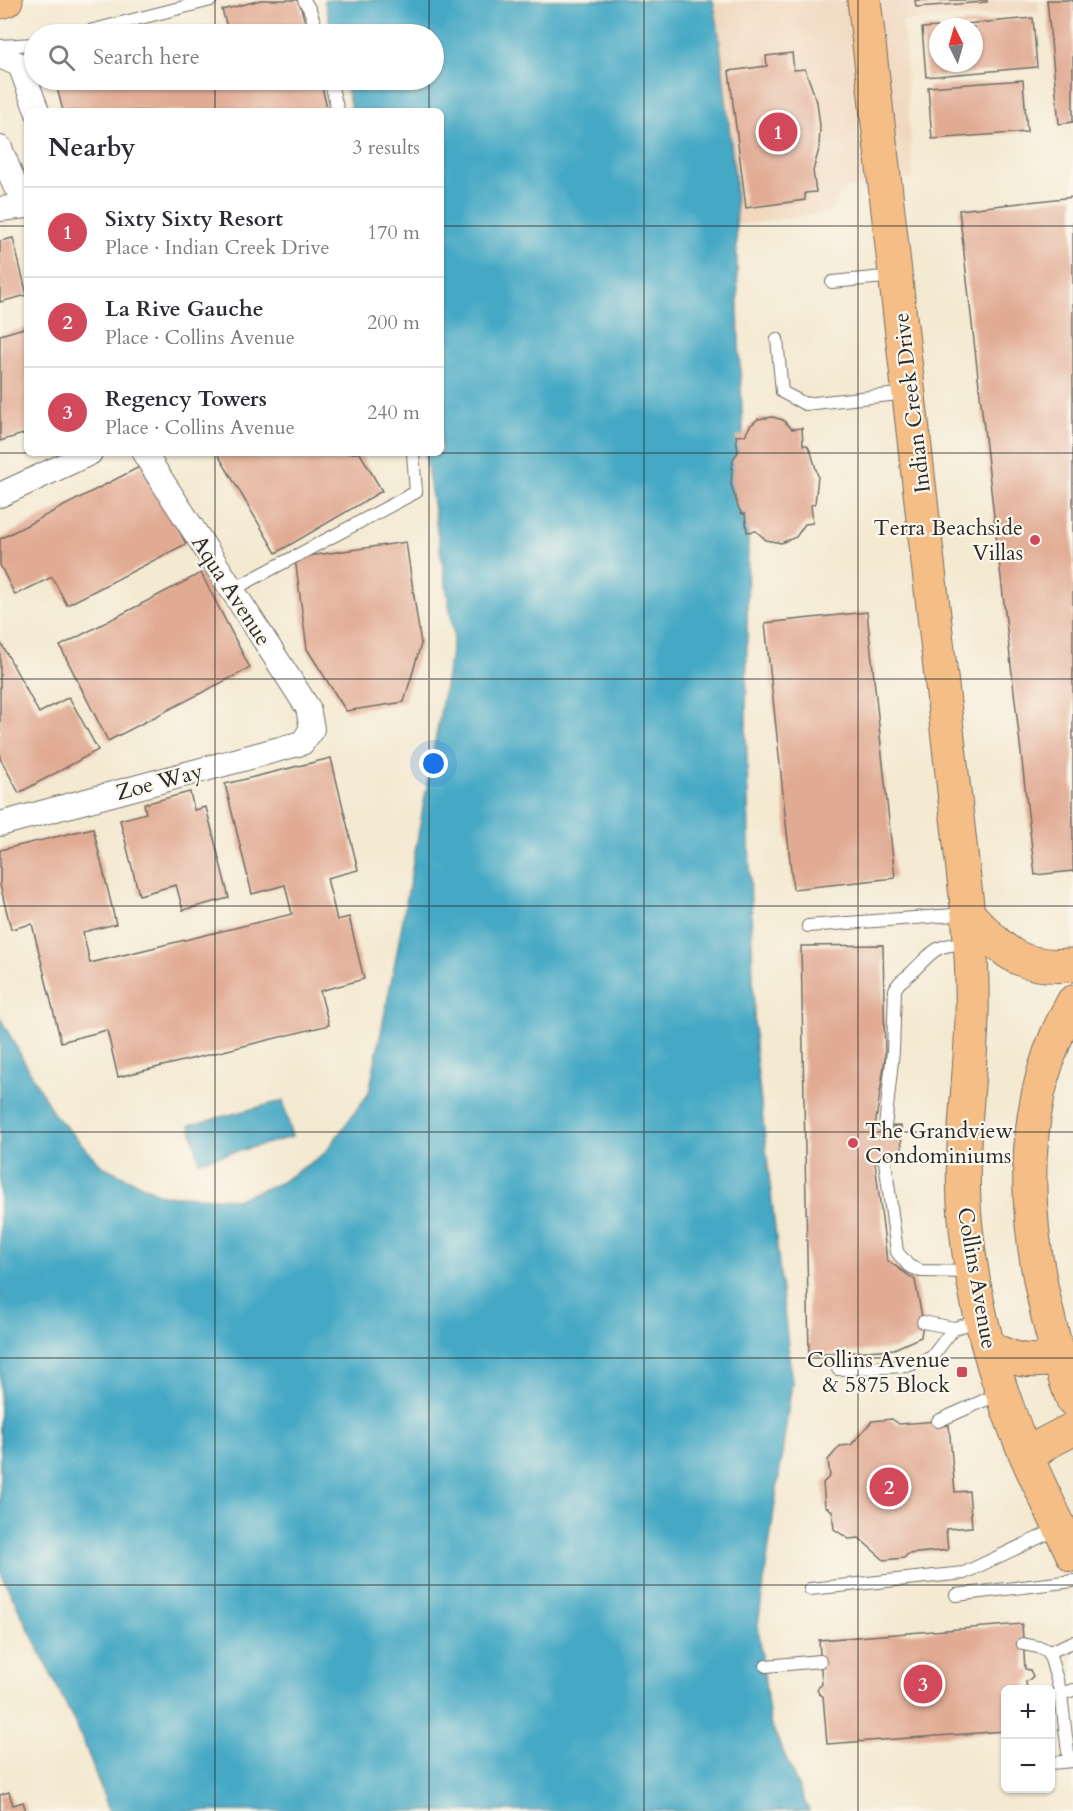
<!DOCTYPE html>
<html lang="en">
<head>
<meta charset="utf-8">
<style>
	:root { --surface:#fff; --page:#f7f7f7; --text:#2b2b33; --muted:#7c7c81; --line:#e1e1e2; --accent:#d1495b }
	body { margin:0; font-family:Cardo,serif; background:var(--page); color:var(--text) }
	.controls { position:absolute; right:18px; bottom:18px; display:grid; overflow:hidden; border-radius:9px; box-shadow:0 2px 4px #0004 }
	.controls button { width:54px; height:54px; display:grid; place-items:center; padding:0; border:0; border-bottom:2px solid var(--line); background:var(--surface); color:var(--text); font:30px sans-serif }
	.compass { position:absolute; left:929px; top:18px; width:54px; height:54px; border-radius:50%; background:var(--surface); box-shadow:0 2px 4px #0004; rotate:355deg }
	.you { position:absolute; left:434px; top:764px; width:21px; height:21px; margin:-15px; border:4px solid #fff; border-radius:50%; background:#1a73e8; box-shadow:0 0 0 9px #1a73e833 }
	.badge { display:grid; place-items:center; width:39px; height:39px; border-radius:50%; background:var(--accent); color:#fff; font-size:20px; font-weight:700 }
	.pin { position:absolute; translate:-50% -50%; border:3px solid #fff; box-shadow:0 2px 6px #0006 }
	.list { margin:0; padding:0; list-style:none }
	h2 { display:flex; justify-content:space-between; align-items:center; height:78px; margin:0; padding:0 24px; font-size:26px }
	h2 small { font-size:20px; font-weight:400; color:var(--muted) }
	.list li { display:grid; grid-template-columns:39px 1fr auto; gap:18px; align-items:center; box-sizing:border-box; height:90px; padding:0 24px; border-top:2px solid var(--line) }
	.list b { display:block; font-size:22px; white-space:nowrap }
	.list p { margin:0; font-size:20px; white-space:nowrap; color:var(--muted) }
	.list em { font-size:20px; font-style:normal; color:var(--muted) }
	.icon { flex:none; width:33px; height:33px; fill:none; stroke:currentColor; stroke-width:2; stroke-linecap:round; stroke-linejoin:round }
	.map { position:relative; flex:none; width:1073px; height:1811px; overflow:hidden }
	.search { position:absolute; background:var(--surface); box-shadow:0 2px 4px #0004; left:24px; top:24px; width:420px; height:66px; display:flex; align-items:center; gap:15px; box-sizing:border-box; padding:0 21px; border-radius:33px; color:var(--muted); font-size:22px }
	.panel { position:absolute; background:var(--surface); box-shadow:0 2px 4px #0004; left:24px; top:108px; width:420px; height:348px; border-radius:9px }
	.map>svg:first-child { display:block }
	.built { fill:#f0d6bc }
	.water { fill:#45a8c4; stroke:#386a78; stroke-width:1.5 }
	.building { fill:#e1aa93 }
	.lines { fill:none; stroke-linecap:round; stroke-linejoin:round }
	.service-casing { stroke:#716e65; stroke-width:14 }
	.minor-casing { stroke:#716e65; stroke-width:26 }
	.primary-casing { stroke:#716e65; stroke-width:35 }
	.service { stroke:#fff; stroke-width:12 }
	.minor { stroke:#fff; stroke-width:24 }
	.primary { stroke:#f6be87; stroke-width:33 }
	.grid { fill:none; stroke:#2b2b2b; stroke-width:1.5; stroke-opacity:0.55 }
	.poi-dot { fill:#d1495b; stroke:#fbf7ec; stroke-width:2 }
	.labels { text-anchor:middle; stroke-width:4.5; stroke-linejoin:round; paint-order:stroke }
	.street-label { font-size:22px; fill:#2b2b2b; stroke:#fbf7ec }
	.poi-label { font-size:22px; fill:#2b2b2b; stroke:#fbf7ec; text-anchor:end }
</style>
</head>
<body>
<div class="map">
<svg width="1073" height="1811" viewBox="0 0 1073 1811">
	<rect width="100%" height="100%" fill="#fbf7ec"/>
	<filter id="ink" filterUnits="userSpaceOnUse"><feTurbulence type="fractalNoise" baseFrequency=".0167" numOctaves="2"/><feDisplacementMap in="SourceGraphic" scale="12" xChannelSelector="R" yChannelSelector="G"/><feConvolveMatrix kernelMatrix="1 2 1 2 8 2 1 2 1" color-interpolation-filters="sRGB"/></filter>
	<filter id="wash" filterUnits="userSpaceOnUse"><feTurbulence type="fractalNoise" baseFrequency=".008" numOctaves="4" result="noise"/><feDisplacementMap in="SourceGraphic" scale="24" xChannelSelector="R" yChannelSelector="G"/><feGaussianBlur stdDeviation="1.35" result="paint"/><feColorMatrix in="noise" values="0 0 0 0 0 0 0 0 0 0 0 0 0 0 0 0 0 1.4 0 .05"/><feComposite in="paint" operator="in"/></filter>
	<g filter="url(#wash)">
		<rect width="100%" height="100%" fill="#f4e9d1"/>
		<path class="built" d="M755 0H1038L1039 12 903 21 913 179 845 189 828 213 723 227 698 6Z"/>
		<g class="water">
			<path d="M324 0H713L718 27 735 179 739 346 748 539 746 729 755 1049 792 1382 758 1625 770 1722 809 1811H109L82 1737 0 1571V1018L53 1113 102 1166 162 1195 237 1199 280 1183 324 1154 369 1093 398 947 454 636 425 453H441V111H352L344 80H434V34H333Z"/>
			<path d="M283 1101 292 1137 199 1161 190 1125Z"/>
		</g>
		<g id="blocks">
			<g class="building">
				<path d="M261 0H299L308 34H229L222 10Z"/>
				<path d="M915 0H987V2L916 7Z"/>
				<path d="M1047 0H1073V122L1059 124Z"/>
				<path d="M1033 18 1037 67 926 77 922 28 938 27V63H974V27H954V25Z"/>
				<path d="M792 53 794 70 805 69 817 102 820 126 819 149 813 171 816 192 805 193V200L746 208 729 71 767 66 766 56Z"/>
				<path d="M55 80H320L328 111H63Z"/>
				<path d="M1023 80 1027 132 932 139 928 87Z"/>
				<path d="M1073 197V871L1035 875 959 210Z"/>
				<path d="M13 238 27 295 0 302V241Z"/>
				<path d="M27 327V433L0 441V335Z"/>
				<path d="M773 417 783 420 792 429 802 428 803 445H807L811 452 818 476 815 504 811 505 813 523 805 524 796 537 781 543 766 540 756 531 747 532 745 514H742L738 507 731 484 733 459 738 452 736 436 745 435 750 426 758 419Z"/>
				<path d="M217 453H360L382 491 276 553Z"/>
				<path d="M145 464 186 544 67 605 52 577 15 595 0 565V539Z"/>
				<path d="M406 542 421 644 404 702 346 711 307 649 295 558Z"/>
				<path d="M201 573 250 668 108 741 60 646Z"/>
				<path d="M867 612 895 878 793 889 765 623Z"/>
				<path d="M0 641 39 713 69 697 98 750 19 793 0 758Z"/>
				<path d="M331 758 358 870 327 878 337 920 349 917 364 979 320 991 329 1025 118 1077 107 1030 61 1042 32 924 11 929 0 885V850L93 828 116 924 83 932 90 963 292 914 285 885 252 894 225 784Z"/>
				<path d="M190 792 194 810 206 807 229 898 183 910 176 885 139 895 120 820 146 813 144 804Z"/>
				<path d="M883 945 885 1059 875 1127 901 1126 902 1158 875 1162 887 1260 915 1280 923 1322 921 1337 894 1349 809 1355 801 946Z"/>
				<path d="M892 1419 899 1424 938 1421V1426L949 1425 955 1492 969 1491 972 1527 946 1529 948 1550 908 1554 904 1558 884 1560 859 1538 849 1539 834 1529 832 1511 825 1506 823 1483 830 1476 828 1460 840 1446 851 1445 872 1421Z"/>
				<path d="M1022 1624 1025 1669 1030 1670 1033 1676 1029 1680 1026 1681 1027 1690H1006V1731L827 1744 823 1696 819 1694 817 1689 822 1684 819 1640Z"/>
				<path d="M9 1792 13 1805 23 1802 26 1811H0V1795Z"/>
			</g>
		</g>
	</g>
	<g filter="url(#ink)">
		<use href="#blocks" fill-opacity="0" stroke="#716e65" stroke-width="1.5"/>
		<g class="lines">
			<defs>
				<g id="service">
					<path d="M304 0 310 10 318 34"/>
					<path d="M78 34 211 0"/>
					<path d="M0 46 34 44"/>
					<path d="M330 80 338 111"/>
					<path d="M832 282 895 276"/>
					<path d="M777 339 782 392 805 404 908 393"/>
					<path d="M232 590 416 492 413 453"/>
					<path d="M808 926 967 914"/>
					<path d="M885 1127 893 1051 895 990C898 981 904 980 911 973 935 950 933 945 969 943"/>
					<path d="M885 1161 897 1252 909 1266 921 1271 971 1272"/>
					<path d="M923 1322 954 1328 980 1321"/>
					<path d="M838 1369 906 1366 931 1358 954 1328"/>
					<path d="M938 1421 1001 1393"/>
					<path d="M810 1589 964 1573 1059 1528"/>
					<path d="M956 1595 1073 1581"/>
					<path d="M1023 1644 1042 1648 1049 1652 1061 1694 1073 1690"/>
					<path d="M1049 1652 1073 1642"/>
					<path d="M766 1666 820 1661"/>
					<path d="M1050 1697 1061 1694 1069 1761"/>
					<path d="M1050 1763 1073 1761"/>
				</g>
				<g id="minor">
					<path d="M0 56 20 65 37 111"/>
					<path d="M0 148 15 186 27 193"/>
					<path d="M0 209 27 206"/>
					<path d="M0 495 90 453"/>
					<path d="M0 824 302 743 312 729 308 708 144 453"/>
				</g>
				<g id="primary">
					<path d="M864 0 968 914C971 948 973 983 972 1018 970 1088 958 1158 966 1228 973 1298 991 1366 1016 1431 1032 1473 1054 1514 1073 1555"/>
					<path d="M0 2 6 0"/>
					<path d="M968 914C1005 952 1016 969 1073 965"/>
					<path d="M1073 1002C1020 1096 1022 1206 1046 1308 1053 1339 1061 1370 1073 1400"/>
					<path d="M989 1348C1015 1360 1029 1364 1058 1358"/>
					<path d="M1028 1459 1044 1444 1073 1429"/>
				</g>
			</defs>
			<use href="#service" class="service-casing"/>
			<use href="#minor" class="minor-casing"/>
			<use href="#primary" class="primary-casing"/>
			<use href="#service" class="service"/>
			<use href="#minor" class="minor"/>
			<use href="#primary" class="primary"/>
		</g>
	</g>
	<path class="grid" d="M215 0V34M429 0V34M644 0V1811M858 0V1811M215 80V111M429 80V111M0 226H27M441 226H1073M0 453H27M215 453V1811M429 453V1811M441 453H1073M0 679H1073M0 906H1073M0 1132H1073M0 1358H1073M0 1585H1073"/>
	<g class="poi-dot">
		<circle cx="1035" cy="540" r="6"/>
		<circle cx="853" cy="1143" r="6"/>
		<rect x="956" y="1366" width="12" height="12" rx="3"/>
	</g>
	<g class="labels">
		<g class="street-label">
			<text transform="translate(911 403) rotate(-97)" y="8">Indian Creek Drive</text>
			<text transform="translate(232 590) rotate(57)" y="8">Aqua Avenue</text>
			<text transform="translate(159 781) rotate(-15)" y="8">Zoe Way</text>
			<text transform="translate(978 1278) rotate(80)" y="8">Collins Avenue</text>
		</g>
		<g class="poi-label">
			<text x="1023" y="535">Terra Beachside<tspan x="1023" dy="25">Villas</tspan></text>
			<text x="865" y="1138" text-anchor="start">The Grandview<tspan x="865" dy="25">Condominiums</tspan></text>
			<text x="950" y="1367">Collins Avenue<tspan x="950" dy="25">&amp; 5875 Block</tspan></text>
		</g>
	</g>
</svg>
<div class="controls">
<button>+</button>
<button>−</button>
</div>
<svg class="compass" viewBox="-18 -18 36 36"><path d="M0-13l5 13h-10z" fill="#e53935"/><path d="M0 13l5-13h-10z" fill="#7c7c81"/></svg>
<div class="you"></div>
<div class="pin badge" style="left:778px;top:132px">1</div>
<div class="pin badge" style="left:889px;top:1487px">2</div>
<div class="pin badge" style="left:923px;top:1684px">3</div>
<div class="search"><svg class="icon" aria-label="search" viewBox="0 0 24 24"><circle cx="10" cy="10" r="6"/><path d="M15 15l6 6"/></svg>Search here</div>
<section class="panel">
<h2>Nearby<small>3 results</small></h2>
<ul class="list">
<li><span class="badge">1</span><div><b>Sixty Sixty Resort</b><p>Place · Indian Creek Drive</p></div><em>170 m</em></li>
<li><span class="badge">2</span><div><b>La Rive Gauche</b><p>Place · Collins Avenue</p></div><em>200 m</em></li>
<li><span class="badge">3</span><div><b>Regency Towers</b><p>Place · Collins Avenue</p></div><em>240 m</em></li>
</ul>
</section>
</div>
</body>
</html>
